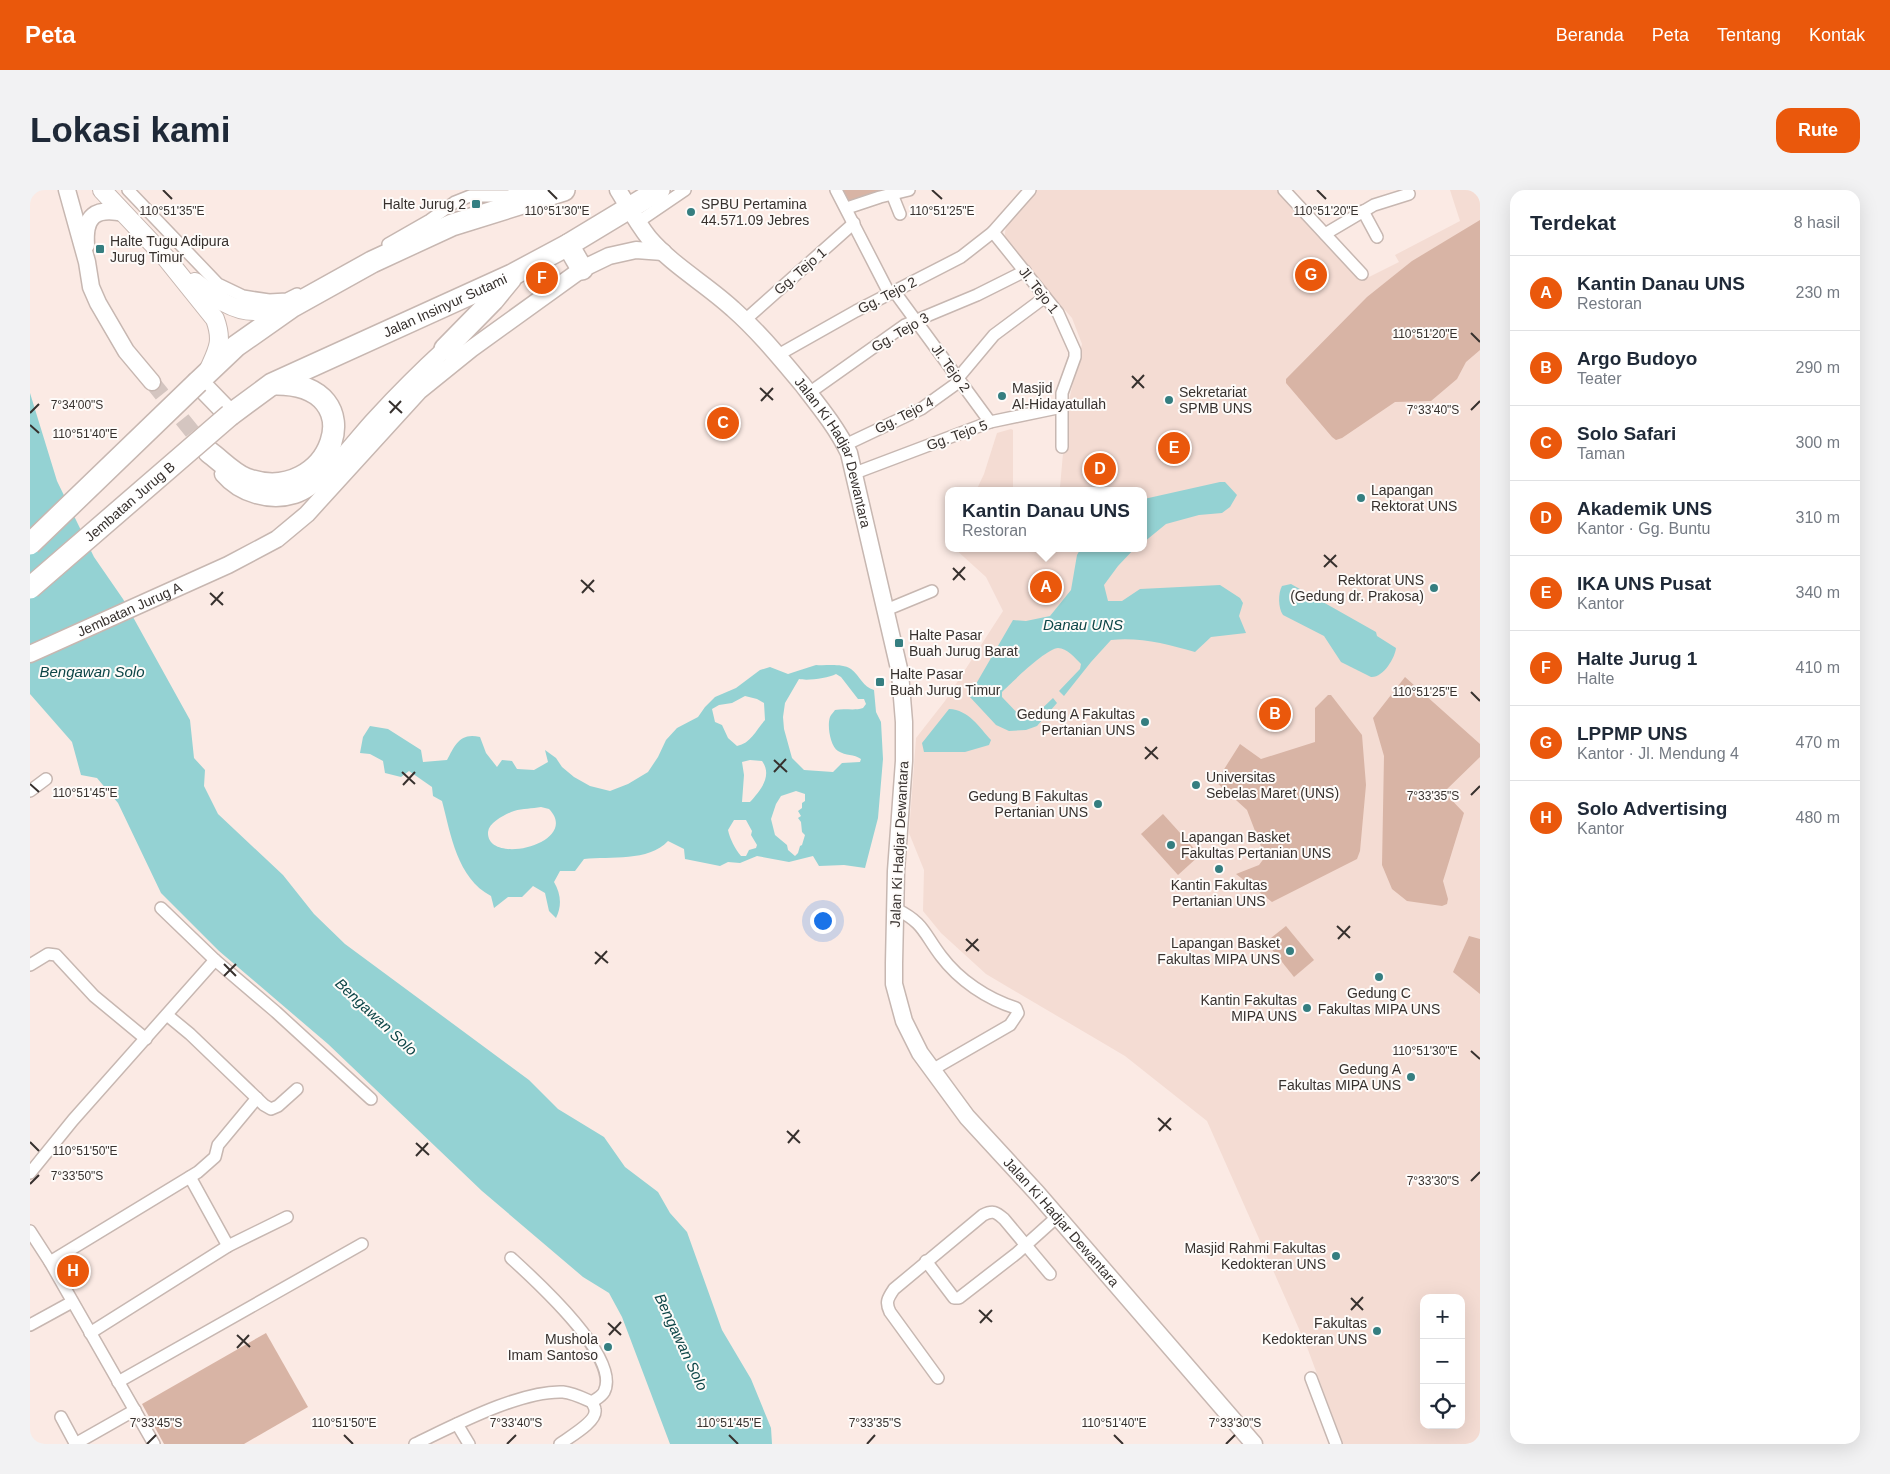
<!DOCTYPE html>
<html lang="id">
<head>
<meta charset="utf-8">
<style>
	:root { --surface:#fff; --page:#f2f2f3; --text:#1f2937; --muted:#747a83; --line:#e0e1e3; --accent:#ea580c }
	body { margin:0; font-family:Helvetica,sans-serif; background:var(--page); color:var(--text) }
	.controls { position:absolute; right:15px; bottom:15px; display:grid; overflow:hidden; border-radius:10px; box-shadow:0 5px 20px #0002 }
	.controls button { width:45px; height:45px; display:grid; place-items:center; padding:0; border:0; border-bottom:1px solid var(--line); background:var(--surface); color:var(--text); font:25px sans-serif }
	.you { position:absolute; left:792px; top:730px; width:18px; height:18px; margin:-12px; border:4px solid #fff; border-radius:50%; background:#1a73e8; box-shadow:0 0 0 8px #1a73e833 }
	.badge { display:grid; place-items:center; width:32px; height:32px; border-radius:50%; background:var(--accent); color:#fff; font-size:16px; font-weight:700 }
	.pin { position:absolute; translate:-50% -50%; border:2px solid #fff; box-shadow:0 1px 5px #0006 }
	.popup { position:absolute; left:915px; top:297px; width:202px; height:65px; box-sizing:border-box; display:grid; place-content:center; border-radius:10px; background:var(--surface); filter:drop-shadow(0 1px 4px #0005); font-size:16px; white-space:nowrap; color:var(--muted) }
	.popup b { font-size:19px; color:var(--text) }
	.popup::after { content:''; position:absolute; left:50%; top:100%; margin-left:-10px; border:10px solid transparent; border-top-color:var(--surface) }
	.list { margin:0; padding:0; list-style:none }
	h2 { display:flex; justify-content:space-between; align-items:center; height:65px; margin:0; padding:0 20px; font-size:21px }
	h2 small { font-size:16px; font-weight:400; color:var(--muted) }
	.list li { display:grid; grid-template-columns:32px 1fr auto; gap:15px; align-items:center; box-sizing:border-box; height:75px; padding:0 20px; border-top:1px solid var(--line) }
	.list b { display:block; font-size:19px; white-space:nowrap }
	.list p { margin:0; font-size:16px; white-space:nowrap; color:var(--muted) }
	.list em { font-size:16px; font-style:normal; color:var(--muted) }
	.icon { flex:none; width:28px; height:28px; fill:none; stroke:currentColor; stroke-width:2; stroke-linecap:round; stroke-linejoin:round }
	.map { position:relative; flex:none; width:1450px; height:1254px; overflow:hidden; border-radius:15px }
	header { display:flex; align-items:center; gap:30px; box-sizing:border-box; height:70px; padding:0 25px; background:var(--accent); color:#fff }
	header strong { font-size:24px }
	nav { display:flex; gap:28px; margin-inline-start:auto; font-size:18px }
	.intro { display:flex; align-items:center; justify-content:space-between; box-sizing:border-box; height:120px; padding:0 30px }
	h1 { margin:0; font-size:35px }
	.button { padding:12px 22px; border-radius:15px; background:var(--accent); color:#fff; font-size:18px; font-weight:700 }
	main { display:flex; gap:30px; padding:0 30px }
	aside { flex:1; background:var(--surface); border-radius:15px; box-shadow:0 5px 20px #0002 }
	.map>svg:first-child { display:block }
	.built { fill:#f4dcd3; fill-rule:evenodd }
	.green { fill:#d8b4a5 }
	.water { fill:#94d2d3; fill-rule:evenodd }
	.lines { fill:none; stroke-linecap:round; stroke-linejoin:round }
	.secondary-tunnel { stroke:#d4c5c0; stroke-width:16; stroke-dasharray:16 8; stroke-linecap:butt }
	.street-casing { stroke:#c7b7b1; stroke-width:14 }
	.secondary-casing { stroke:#c7b7b1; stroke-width:19 }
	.primary-casing { stroke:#c7b7b1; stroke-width:20 }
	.highway-casing { stroke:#c7b7b1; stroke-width:24 }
	.street { stroke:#fff; stroke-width:11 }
	.secondary { stroke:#fff; stroke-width:16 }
	.primary { stroke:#fff; stroke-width:18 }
	.highway { stroke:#fff; stroke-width:21 }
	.highway-bridge-casing { stroke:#c7b7b1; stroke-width:24; stroke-linecap:butt }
	.highway-bridge { stroke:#fff; stroke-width:21 }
	.ticks { fill:none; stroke:#37312e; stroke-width:2 }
	.poi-dot { fill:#357e80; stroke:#fefbf9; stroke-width:2 }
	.labels { text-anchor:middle; stroke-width:4; stroke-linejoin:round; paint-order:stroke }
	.poi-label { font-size:14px; fill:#37312e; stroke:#fefbf9; text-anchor:end }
	.street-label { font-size:14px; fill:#37312e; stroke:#fefbf9 }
	.water-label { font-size:15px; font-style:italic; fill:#0c4547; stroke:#fefbf9 }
	.ticks-label { font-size:12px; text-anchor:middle; fill:#37312e; stroke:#fefbf9; stroke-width:4; stroke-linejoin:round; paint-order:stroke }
</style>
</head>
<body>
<header>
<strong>Peta</strong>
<nav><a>Beranda</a><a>Peta</a><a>Tentang</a><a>Kontak</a></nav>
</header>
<div class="intro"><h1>Lokasi kami</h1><a class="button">Rute</a></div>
<main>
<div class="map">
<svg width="1450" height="1254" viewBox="0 0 1450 1254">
	<rect width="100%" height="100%" fill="#fbeae4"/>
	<g class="built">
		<path d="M1007 0H1252L1335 89 1369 72 1365 65 1430 31 1420 0H1450V1254H1313L1277 1157 1177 931 1095 866 956 784 911 743 893 721 894 680 879 643 886 548 915 511 973 421 956 387 924 358H1114V301H1007L1030 297 1037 219 1052 154 1042 128 974 51 976 35ZM1394 1108H1431V1235H1394Z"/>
		<path d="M981 239 983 240V301H946L954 284 967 243Z"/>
	</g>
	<g class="green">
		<path d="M810 0H855L818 14Z"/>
		<path d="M1450 30V160L1436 172 1427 189 1401 211 1365 212 1312 248 1306 250 1302 247 1256 193V189L1337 107 1382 71Z"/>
		<path d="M1375 487 1450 554V567L1414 602 1434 623 1413 691 1418 709 1417 714 1412 716 1377 711 1362 699 1352 675 1354 566 1343 528Z"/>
		<path d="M1298 505H1301L1332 545 1336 595 1330 661 1327 669 1242 712 1206 684 1229 675 1235 667 1217 620 1186 592 1210 554 1231 569 1285 552V518Z"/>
		<path d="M1133 624 1170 665 1148 685 1111 644Z"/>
		<path d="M1256 736 1284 770 1264 787 1236 752Z"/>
		<path d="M1439 746 1450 749V804L1423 782Z"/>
		<path d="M236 1143 278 1217 214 1254H134L112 1214Z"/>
	</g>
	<g class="water">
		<path d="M0 203 27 291 64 367 93 409 160 530 164 568 175 580 174 596 188 624 253 685 284 724 315 754 499 890 528 919 574 947 595 977 628 1002 640 1023 657 1042 692 1140 721 1189 741 1238 742 1254H640L592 1127 579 1103 553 1087 452 1001 298 854 189 761 131 703 88 613 67 588 51 585 42 552 0 504Z"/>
		<path d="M1190 292H1195L1207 305 1200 317 1192 323 1169 325 1136 334 1114 352V309Z"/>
		<path d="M1051 358H1105L1088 376 1074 395 1078 411H1092L1110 399 1190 395 1210 408 1213 413 1209 426 1216 443 1181 447 1165 462C1137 454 1110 447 1081 450L1061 472 1034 506 1029 501 1050 479 1051 474C1045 468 1037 458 1028 458 1017 458 981 493 972 502V507L993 529H1001L1023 508 1027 513 1007 536 996 540 979 541 966 535 939 506 983 430 996 431 1020 426 1041 400 1047 365Z"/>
		<path d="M1261 394 1346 442 1347 446 1366 458C1365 468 1353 488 1341 487L1311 472 1294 446 1253 425C1248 418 1248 403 1252 396Z"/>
		<path d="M786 475C797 476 811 473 821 479 830 486 833 497 844 500L846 522 851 532 853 569 848 628 835 678 814 675 789 676 783 666 759 672 727 666 710 673 698 672 690 676 655 669 654 659 638 651C618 672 581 666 554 669L545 681H530L524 692C531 704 532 716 526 728L519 721 515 703 503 696 492 707H478L464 718 461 706C427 688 421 645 412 611L403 606 402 597 379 581 371 587 355 583 353 571 340 564 330 563 333 547 340 536 358 539 391 560 393 572 417 570C425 555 430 542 450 547L456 563 467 577 472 570 482 571 487 579 504 580 518 572 515 560 526 568 532 577 544 587 560 596 580 601 598 594 618 582 628 567 636 550 647 538 668 527 675 517 685 507 706 498 730 480 740 477 758 484ZM806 484 811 487 828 509H834L836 514 833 518C824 521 815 518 805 520 804 522 801 524 800 527 797 535 800 556 808 561 816 566 824 564 831 569L830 572 812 573 803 582 774 580 762 568 754 539 753 527 755 513 769 489C778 491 798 488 806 484ZM715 506 727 509 734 513 735 530C726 540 721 553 707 556L698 548 692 535 685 532 682 519 689 515 702 513ZM720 570 732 571C743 586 730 601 720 612H712L714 585 712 572ZM766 601 775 604V611L772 613V618L768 621 771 626 768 628 771 632 772 642 775 645 772 655 770 656 768 663 765 666 758 660 757 655 745 645 741 629 746 614 751 606ZM511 617 519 619C552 653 456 677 458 642 459 632 476 624 484 621 493 618 502 619 511 617ZM704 630H716L722 641 721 645 727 655 726 658 719 660 716 666H711C705 659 700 649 698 640Z"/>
		<path d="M919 519C939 520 949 537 961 550L959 555 935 562H894L892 553Z"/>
	</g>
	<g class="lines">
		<path class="secondary-tunnel" d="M122 192 177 260"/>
		<defs>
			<g id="street">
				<path d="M98 0 188 94 213 106 239 110 257 109 267 104"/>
				<path d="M806 0 859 103"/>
				<path d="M1000 0 963 42 1028 123 1045 161V167L1032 203V257"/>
				<path d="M1254 0 1332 84"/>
				<path d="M862 4 870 24"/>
				<path d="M817 18 850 7 879 0"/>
				<path d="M1333 21 1347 47"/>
				<path d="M608 32 655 0"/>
				<path d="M1295 44 1344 15 1379 4"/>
				<path d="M358 54 400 30 425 12 440 6H478L498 1"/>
				<path d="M864 101 960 232"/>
				<path d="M715 130 824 33"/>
				<path d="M748 165 826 121 931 67 963 42"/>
				<path d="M928 188 964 145 1015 107"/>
				<path d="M779 203 875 135 947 105 995 81"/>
				<path d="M815 255 891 219 930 191"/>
				<path d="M825 283 960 232 1032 217"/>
				<path d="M856 420 902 401"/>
				<path d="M0 601 16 589"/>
				<path d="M131 718 185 770 246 822 341 909"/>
				<path d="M866 719C894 733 893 742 911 766 929 790 957 809 986 818L988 823 980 835 902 880"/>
				<path d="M0 775 18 764 26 765 64 806 116 849"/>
				<path d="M137 825 160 844 234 915 241 919 248 916 267 899"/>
				<path d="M0 983 43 930 185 770"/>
				<path d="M160 987 198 1056"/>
				<path d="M0 1041 20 1072 124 1254"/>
				<path d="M481 1068C504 1089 592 1168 574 1202 571 1207 566 1209 562 1212"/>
				<path d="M896 1071 924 1108H929L987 1063 1027 1027"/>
				<path d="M20 1072 168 982 185 967 188 955 227 908"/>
				<path d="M0 1135 42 1112"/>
				<path d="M60 1143 198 1056 257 1027"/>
				<path d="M908 1188 860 1122C855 1112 858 1108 864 1099L953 1025C963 1020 966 1022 974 1029L1020 1084"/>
				<path d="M1281 1188 1306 1254"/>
				<path d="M88 1192 332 1054"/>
				<path d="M31 1227 45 1253"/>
				<path d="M427 1234 439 1254"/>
				<path d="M45 1254 105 1220"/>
				<path d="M385 1254C423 1236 491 1200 533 1202 543 1203 553 1208 562 1212 563 1215 565 1217 565 1220 567 1232 539 1247 530 1254"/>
			</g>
			<g id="secondary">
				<path d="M37 0 57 72 61 97 68 113 96 161 122 192"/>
				<path id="s1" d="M588 0C598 16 607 33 619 48 643 76 676 94 703 119 729 142 750 168 772 194 789 216 807 238 819 263L870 483 874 532V571L866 681 864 773V794L874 831 890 863 937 927 1007 1003 1224 1254"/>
				<path d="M56 55C54 26 65 17 94 23"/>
				<path d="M193 284C210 304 240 313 265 305 293 296 325 250 345 229 367 205 391 181 415 159H426"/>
				<path id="s2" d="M0 464 198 375 247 349 277 324 389 201 441 159 552 79 579 66 606 60 633 62"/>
			</g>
			<g id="primary">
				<path d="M72 0 136 68 185 129C193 151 188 159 179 179"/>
				<path d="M165 92C182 105 201 121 224 121 236 122 250 118 263 116"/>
			</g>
			<g id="highway">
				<path id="s3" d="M534 0 422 35 342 72 263 116 206 156 168 192 200 225 242 194 482 85 538 55 629 0"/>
				<path d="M538 55 552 79"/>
				<path d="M415 159 463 110 481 88"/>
				<path d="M179 262C190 270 203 284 216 289 301 320 348 192 244 194"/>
			</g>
		</defs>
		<use href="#street" class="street-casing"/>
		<use href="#secondary" class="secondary-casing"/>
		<use href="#primary" class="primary-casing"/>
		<use href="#highway" class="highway-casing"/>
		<use href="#street" class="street"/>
		<use href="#secondary" class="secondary"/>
		<use href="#primary" class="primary"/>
		<use href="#highway" class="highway"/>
		<defs>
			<g id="highway-bridge">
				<path d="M0 354 168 192"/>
				<path id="s4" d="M0 398 200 225"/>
			</g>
		</defs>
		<use href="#highway-bridge" class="highway-bridge-casing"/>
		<use href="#highway-bridge" class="highway-bridge"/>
	</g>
	<path class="ticks" d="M133 0 142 9M518 0 527 9M902 0 912 9M1287 0 1296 9M1441 143 1450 152M1102 186 1114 198M730 198 743 210M1102 198 1114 185M359 211 372 223M731 211 743 198M1441 220 1450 211M0 223 9 214M360 223 371 211M0 235 9 243M1294 365 1307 377M1294 377 1306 365M923 378 935 390M551 390 564 402M923 390 935 377M180 403 193 415M552 403 564 390M181 415 193 402M1441 502 1450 511M1115 557 1128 569M1115 569 1127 557M744 570 757 582M372 582 385 594M744 582 756 569M0 594 9 602M373 595 385 582M1441 605 1450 596M1307 736 1320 748M936 749 949 761M1308 749 1320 736M936 761 948 749M565 762 578 773M194 774 206 786M565 774 577 761M194 786 206 774M1441 861 1450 869M1128 928 1141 940M757 941 770 953M1129 941 1141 928M0 952 9 961M386 953 399 965M758 953 769 940M386 966 398 953M1441 991 1450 982M0 994 9 985M1321 1108 1333 1120M949 1120 962 1132M1321 1120 1333 1107M578 1133 591 1145M950 1133 962 1120M207 1145 220 1157M579 1145 591 1132M207 1158 219 1145M314 1245 323 1254M699 1245 708 1254M1084 1245 1093 1254M117 1254 126 1245M477 1254 486 1245M837 1254 845 1245M1196 1254 1205 1245"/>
	<g class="poi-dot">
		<rect x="441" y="9" width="10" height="10" rx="2.5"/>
		<circle cx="661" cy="22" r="5"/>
		<rect x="65" y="54" width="10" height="10" rx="2.5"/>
		<circle cx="972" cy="206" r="5"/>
		<circle cx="1139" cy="210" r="5"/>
		<circle cx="1331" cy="308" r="5"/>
		<circle cx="1404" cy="398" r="5"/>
		<rect x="864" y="448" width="10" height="10" rx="2.5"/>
		<rect x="845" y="487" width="10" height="10" rx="2.5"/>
		<circle cx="1115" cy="532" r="5"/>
		<circle cx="1166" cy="595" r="5"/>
		<circle cx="1068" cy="614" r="5"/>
		<circle cx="1141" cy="655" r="5"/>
		<circle cx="1189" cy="679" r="5"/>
		<circle cx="1260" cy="761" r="5"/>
		<circle cx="1349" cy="787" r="5"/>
		<circle cx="1277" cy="818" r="5"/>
		<circle cx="1381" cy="887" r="5"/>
		<circle cx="1306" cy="1066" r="5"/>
		<circle cx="1347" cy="1141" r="5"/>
		<circle cx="578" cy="1157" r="5"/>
	</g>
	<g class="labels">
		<g class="poi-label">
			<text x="436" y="19">Halte Jurug 2</text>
			<text x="671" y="19" text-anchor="start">SPBU Pertamina<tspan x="671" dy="16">44.571.09 Jebres</tspan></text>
			<text x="80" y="56" text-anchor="start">Halte Tugu Adipura<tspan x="80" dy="16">Jurug Timur</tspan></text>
			<text x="982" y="203" text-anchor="start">Masjid<tspan x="982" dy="16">Al-Hidayatullah</tspan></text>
			<text x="1149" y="207" text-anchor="start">Sekretariat<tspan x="1149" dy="16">SPMB UNS</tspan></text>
			<text x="1341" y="305" text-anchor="start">Lapangan<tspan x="1341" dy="16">Rektorat UNS</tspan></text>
			<text x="1394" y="395">Rektorat UNS<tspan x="1394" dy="16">(Gedung dr. Prakosa)</tspan></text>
			<text x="879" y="450" text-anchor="start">Halte Pasar<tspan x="879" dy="16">Buah Jurug Barat</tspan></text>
			<text x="860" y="489" text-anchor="start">Halte Pasar<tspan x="860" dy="16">Buah Jurug Timur</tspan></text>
			<text x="1105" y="529">Gedung A Fakultas<tspan x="1105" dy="16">Pertanian UNS</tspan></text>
			<text x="1176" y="592" text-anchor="start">Universitas<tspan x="1176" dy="16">Sebelas Maret (UNS)</tspan></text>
			<text x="1058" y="611">Gedung B Fakultas<tspan x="1058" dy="16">Pertanian UNS</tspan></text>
			<text x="1151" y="652" text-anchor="start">Lapangan Basket<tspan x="1151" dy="16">Fakultas Pertanian UNS</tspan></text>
			<text x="1189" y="700" text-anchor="middle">Kantin Fakultas<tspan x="1189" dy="16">Pertanian UNS</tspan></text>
			<text x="1250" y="758">Lapangan Basket<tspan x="1250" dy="16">Fakultas MIPA UNS</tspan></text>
			<text x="1349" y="808" text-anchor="middle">Gedung C<tspan x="1349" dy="16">Fakultas MIPA UNS</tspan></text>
			<text x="1267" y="815">Kantin Fakultas<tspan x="1267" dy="16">MIPA UNS</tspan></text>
			<text x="1371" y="884">Gedung A<tspan x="1371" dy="16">Fakultas MIPA UNS</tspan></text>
			<text x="1296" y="1063">Masjid Rahmi Fakultas<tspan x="1296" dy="16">Kedokteran UNS</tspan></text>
			<text x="1337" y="1138">Fakultas<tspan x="1337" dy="16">Kedokteran UNS</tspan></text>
			<text x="568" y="1154">Mushola<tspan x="568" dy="16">Imam Santoso</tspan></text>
		</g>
		<g class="street-label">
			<text transform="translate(770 81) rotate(-41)" y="5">Gg. Tejo 1</text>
			<text transform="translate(1009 100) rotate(52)" y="5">Jl. Tejo 1</text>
			<text transform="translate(857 105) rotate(-27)" y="5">Gg. Tejo 2</text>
			<text dy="5" stroke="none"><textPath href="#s3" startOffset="706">Jalan Insinyur Sutami</textPath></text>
			<text transform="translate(870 142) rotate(-30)" y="5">Gg. Tejo 3</text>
			<text transform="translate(921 178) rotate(54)" y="5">Jl. Tejo 2</text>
			<text transform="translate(874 225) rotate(-27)" y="5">Gg. Tejo 4</text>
			<text transform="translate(927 245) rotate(-20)" y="5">Gg. Tejo 5</text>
			<text dy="5" stroke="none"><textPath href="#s1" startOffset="346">Jalan Ki Hadjar Dewantara</textPath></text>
			<text dy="5" stroke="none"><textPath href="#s4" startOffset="132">Jembatan Jurug B</textPath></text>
			<text dy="5" stroke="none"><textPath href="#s2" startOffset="109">Jembatan Jurug A</textPath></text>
			<text transform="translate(869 654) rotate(-87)" y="5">Jalan Ki Hadjar Dewantara</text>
			<text dy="5" stroke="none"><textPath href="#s1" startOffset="1185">Jalan Ki Hadjar Dewantara</textPath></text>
		</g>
		<g class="water-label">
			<text x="1053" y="440">Danau UNS</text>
			<text x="62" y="487">Bengawan Solo</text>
			<text transform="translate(346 827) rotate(43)" y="5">Bengawan Solo</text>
			<text transform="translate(651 1152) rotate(65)" y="5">Bengawan Solo</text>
		</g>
	</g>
	<g class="ticks-label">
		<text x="142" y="25">110°51'35"E</text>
		<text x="1296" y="25">110°51'20"E</text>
		<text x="527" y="25">110°51'30"E</text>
		<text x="912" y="25">110°51'25"E</text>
		<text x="1395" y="148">110°51'20"E</text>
		<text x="47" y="219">7°34'00"S</text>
		<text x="1403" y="224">7°33'40"S</text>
		<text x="55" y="248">110°51'40"E</text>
		<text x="1395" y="506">110°51'25"E</text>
		<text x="55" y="607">110°51'45"E</text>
		<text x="1403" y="610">7°33'35"S</text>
		<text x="1395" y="865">110°51'30"E</text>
		<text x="55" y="965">110°51'50"E</text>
		<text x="47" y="990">7°33'50"S</text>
		<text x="1403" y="995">7°33'30"S</text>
		<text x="126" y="1237">7°33'45"S</text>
		<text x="486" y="1237">7°33'40"S</text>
		<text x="845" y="1237">7°33'35"S</text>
		<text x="1205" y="1237">7°33'30"S</text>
		<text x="314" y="1237">110°51'50"E</text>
		<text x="699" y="1237">110°51'45"E</text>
		<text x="1084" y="1237">110°51'40"E</text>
	</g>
</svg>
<div class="controls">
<button>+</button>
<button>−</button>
<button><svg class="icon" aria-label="locate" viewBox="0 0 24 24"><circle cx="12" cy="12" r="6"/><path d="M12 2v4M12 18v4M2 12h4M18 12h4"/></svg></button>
</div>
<div class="you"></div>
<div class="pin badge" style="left:1016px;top:397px">A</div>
<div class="popup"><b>Kantin Danau UNS</b>Restoran</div>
<div class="pin badge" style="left:1245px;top:524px">B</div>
<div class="pin badge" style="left:693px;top:233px">C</div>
<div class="pin badge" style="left:1070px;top:279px">D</div>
<div class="pin badge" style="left:1144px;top:258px">E</div>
<div class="pin badge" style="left:512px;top:88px">F</div>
<div class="pin badge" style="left:1281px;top:85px">G</div>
<div class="pin badge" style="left:43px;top:1081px">H</div>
</div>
<aside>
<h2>Terdekat<small>8 hasil</small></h2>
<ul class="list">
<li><span class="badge">A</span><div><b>Kantin Danau UNS</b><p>Restoran</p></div><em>230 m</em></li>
<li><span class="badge">B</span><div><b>Argo Budoyo</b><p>Teater</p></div><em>290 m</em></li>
<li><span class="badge">C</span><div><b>Solo Safari</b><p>Taman</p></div><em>300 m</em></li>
<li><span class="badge">D</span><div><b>Akademik UNS</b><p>Kantor · Gg. Buntu</p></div><em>310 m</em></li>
<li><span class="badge">E</span><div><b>IKA UNS Pusat</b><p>Kantor</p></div><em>340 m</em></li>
<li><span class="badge">F</span><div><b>Halte Jurug 1</b><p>Halte</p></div><em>410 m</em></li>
<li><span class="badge">G</span><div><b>LPPMP UNS</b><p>Kantor · Jl. Mendung 4</p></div><em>470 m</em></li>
<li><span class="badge">H</span><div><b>Solo Advertising</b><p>Kantor</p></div><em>480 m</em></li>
</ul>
</aside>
</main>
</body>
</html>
